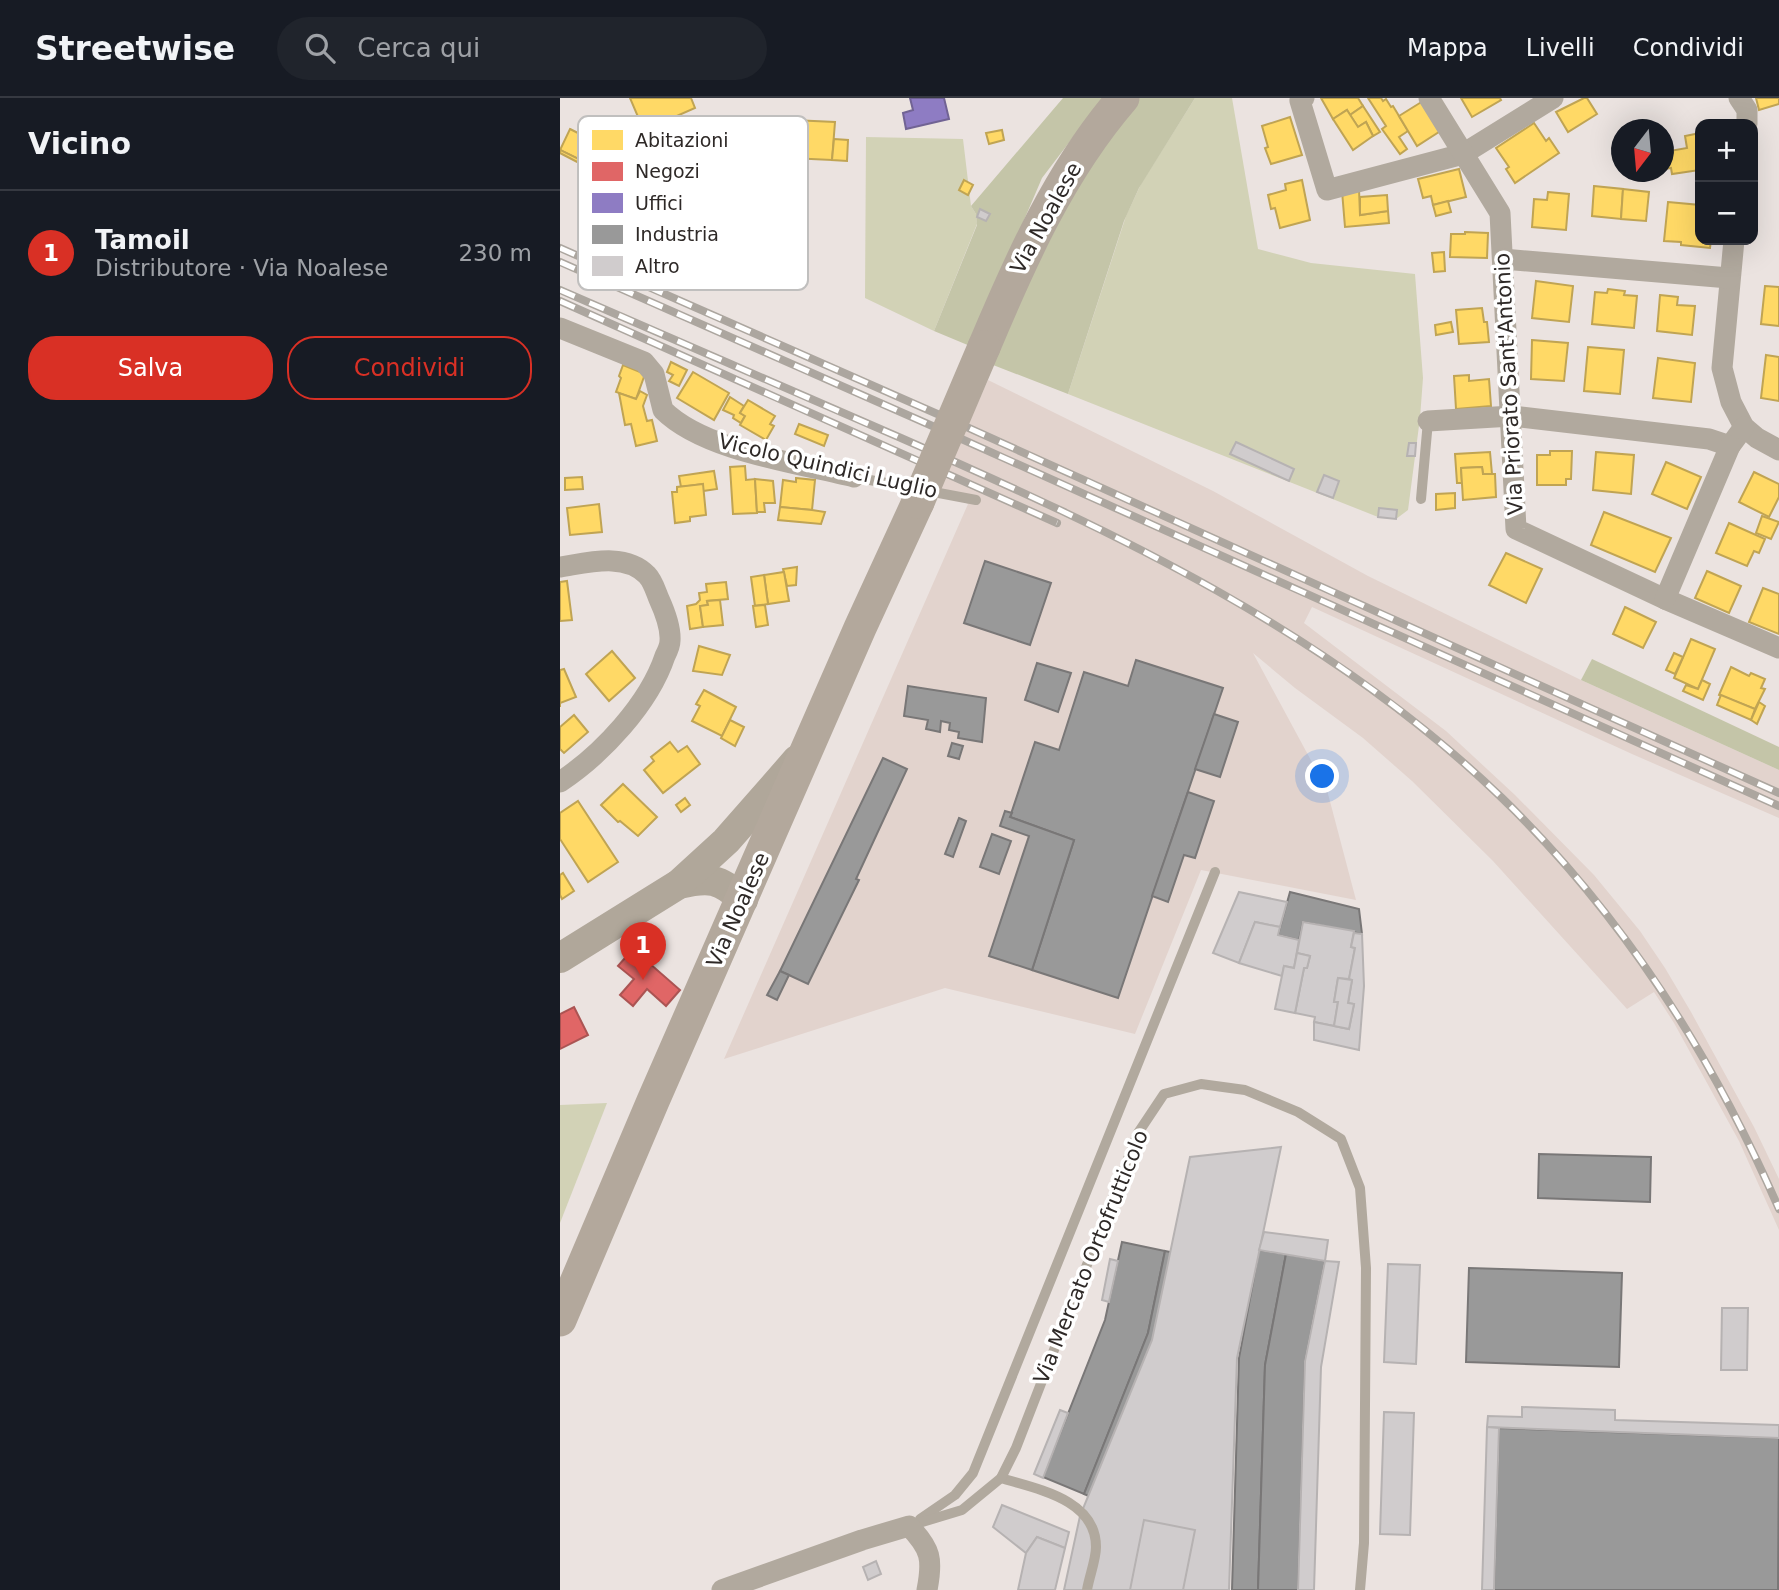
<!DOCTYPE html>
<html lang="it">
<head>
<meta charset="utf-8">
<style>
	:root { --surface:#171b24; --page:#20242c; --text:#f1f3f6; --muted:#9ea1a6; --line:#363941; --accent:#d93025 }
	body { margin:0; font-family:"DejaVu Sans",sans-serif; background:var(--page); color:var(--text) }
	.controls { position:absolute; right:21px; top:21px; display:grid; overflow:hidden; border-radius:14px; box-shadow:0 7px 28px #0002 }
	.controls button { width:63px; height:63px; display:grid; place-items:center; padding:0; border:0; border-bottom:2px solid var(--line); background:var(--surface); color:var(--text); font:35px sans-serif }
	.compass { position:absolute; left:1051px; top:21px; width:63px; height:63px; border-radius:50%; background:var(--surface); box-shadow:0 7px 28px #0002; rotate:196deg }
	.you { position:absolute; left:763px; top:679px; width:24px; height:24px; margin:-18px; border:5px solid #fff; border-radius:50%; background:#1a73e8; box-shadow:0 0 0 10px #1a73e833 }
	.badge { display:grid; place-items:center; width:46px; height:46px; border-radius:50%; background:var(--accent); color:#fff; font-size:23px; font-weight:700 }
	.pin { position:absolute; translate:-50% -58px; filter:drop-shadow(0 2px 4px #0008) }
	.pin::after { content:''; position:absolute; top:37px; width:24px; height:21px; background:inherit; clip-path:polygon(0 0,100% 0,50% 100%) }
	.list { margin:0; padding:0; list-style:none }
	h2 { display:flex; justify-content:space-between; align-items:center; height:91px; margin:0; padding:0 28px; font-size:30px }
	h2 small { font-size:23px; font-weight:400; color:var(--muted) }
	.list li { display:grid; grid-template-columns:46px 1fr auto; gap:21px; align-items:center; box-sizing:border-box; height:126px; padding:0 28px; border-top:2px solid var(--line) }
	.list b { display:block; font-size:26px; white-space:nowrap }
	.list p { margin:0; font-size:23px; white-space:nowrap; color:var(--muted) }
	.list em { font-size:23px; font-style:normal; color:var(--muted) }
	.actions { display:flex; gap:14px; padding:21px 28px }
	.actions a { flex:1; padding:16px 0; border:2px solid var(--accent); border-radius:28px; text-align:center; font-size:24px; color:var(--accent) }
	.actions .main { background:var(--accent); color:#fff }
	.icon { flex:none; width:38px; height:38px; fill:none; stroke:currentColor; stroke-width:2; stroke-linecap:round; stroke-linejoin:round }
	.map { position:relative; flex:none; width:1219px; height:1492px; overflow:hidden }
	header { display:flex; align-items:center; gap:42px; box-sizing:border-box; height:98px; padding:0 35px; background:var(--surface); border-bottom:2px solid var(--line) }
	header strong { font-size:33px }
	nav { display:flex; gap:38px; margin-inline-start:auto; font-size:24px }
	.search { width:490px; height:63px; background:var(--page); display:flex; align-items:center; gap:18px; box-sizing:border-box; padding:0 24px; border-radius:38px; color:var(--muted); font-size:26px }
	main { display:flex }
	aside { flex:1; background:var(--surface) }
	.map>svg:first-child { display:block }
	.built { fill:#e2d3cd }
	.green { fill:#d2d2b6 }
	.forest { fill:#c4c5a8 }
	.homes { fill:#ffd966; stroke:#c0a453; stroke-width:2 }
	.shops { fill:#e06666; stroke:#ab5453; stroke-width:2 }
	.offices { fill:#8e7cc3; stroke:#716394; stroke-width:2 }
	.industry { fill:#999; stroke:#797777; stroke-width:2 }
	.building { fill:#d0cccd; stroke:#b6b2b2; stroke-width:2 }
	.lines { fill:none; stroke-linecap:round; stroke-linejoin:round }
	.lane { stroke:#b1a99e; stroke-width:10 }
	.street { stroke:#b1a99e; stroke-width:21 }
	.secondary { stroke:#b0a79a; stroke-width:30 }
	.primary { stroke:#b3a89c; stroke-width:33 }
	.rail-casing { stroke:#aca69f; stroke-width:8 }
	.rail { stroke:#fff; stroke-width:5; stroke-dasharray:16; stroke-linecap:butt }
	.primary-bridge { stroke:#b3a89c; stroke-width:33 }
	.labels { text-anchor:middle; stroke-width:7; stroke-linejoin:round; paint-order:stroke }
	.street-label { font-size:21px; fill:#2e2927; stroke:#fff }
	.key { fill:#fff; stroke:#c0bfbe; stroke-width:2 }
	.key-label { font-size:19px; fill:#2e2927 }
</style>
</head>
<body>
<header>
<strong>Streetwise</strong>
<div class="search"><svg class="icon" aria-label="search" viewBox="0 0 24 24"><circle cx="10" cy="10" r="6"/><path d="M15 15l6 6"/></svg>Cerca qui</div>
<nav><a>Mappa</a><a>Livelli</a><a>Condividi</a></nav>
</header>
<main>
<aside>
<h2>Vicino<small></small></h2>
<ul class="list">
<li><span class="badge">1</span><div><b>Tamoil</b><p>Distributore · Via Noalese</p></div><em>230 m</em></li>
</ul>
<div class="actions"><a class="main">Salva</a><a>Condividi</a></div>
</aside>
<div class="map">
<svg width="1219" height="1492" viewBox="0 0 1219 1492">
	<rect width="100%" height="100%" fill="#ebe3e0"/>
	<path class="built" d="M428 282 653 393 808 478 1021 582 1219 672V720L1072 656 752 509 744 525 886 633 955 697 1034 777 1080 833 1105 870 1131 914 1194 1029 1219 1081V1132L1179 1043 1114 925 1094 894 1067 911 933 763 852 683 803 640 735 590 693 555 767 692 796 802 641 772 575 936 385 890 164 961 408 406 379 391Z"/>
	<g class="green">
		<path d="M635 0H672L698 151 751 165 855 176 863 280 860 320 848 412 836 421 818 419 508 296 566 118 581 86Z"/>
		<path d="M306 39 403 41 411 108 416 116 417 126 374 233 305 200Z"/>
		<path d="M47 1005 0 1125V1007Z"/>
	</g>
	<g class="forest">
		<path d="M503 0H543L482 80 410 248 374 233 417 127 416 116 411 108Z"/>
		<path d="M579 0H635L579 90 564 123 508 296 428 265 525 72Z"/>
		<path d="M1032 561 1219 649V672L1021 582Z"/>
	</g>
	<g class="homes">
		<path d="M70 0H131L135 10 103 24 106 31 87 40Z"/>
		<path d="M761 0H798L803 8 790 17 787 12 773 21Z"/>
		<path d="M808 0H821L823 3 826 1 831 9 833 8 848 33 839 39 847 51 840 56 822 31 826 28Z"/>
		<path d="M901 0H940L941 2 912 19Z"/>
		<path d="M1024 0H1027L1037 16 1008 34 996 14Z"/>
		<path d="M1196 0H1219V6L1199 12Z"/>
		<path d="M863 3 882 32 857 48 839 18Z"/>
		<path d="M803 8 820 34 813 38 806 24 798 29 790 17Z"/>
		<path d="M787 12 798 29 806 24 813 38 793 52 773 21Z"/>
		<path d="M730 19 742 57 711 66 705 50 708 49 702 28Z"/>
		<path d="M232 22 275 24 272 62 230 60Z"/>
		<path d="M974 25 986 43 989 40 999 55 955 85 946 71 949 69 936 50Z"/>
		<path d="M10 31 38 45 35 51 62 65 55 79 0 52Z"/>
		<path d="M442 32 444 42 429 46 426 35Z"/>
		<path d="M1140 35V72L1112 76 1111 70 1104 71V54L1127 50 1125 38Z"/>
		<path d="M274 41 288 42 287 63 272 62Z"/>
		<path d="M0 52 55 79 60 69 70 74 63 87 41 76 36 85 20 77 25 68 0 55Z"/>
		<path d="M899 71 906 99 873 107 871 98 863 100 858 81Z"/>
		<path d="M404 82 413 87 408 97 399 92Z"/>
		<path d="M742 82 750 122 720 130 715 110 711 111 708 97 726 92 725 86Z"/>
		<path d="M1034 88 1063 91 1061 121 1032 118Z"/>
		<path d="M799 91 800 117 828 113 829 125 785 129 782 93Z"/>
		<path d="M1063 91 1089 94 1086 123 1061 121Z"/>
		<path d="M988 94 1009 96 1006 132 972 129 974 101 987 102Z"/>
		<path d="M827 97 828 113 800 117V99Z"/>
		<path d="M888 103 891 114 876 118 873 107Z"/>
		<path d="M1108 104 1140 107V142H1151L1150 150 1121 147V144L1104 143Z"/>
		<path d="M905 134 928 135 927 160 890 159 891 136H905Z"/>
		<path d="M884 154 885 173 874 174 872 155Z"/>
		<path d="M976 183 1013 188 1009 224 972 220Z"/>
		<path d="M1205 188 1219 189V228L1201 226Z"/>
		<path d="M1048 191 1065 193 1064 197 1077 198 1074 230 1032 226 1035 194 1047 195Z"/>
		<path d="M1100 197 1118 199 1117 207 1135 208 1132 237 1097 233Z"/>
		<path d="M922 210 924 224H927L929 244 899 246 896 212Z"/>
		<path d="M891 224 893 234 876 237 875 227Z"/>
		<path d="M972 242 1008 245 1004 283 971 281Z"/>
		<path d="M1028 249 1064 252 1060 296 1024 293Z"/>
		<path d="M1206 257 1219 259V303L1201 300Z"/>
		<path d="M1098 260 1135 265 1131 304 1093 300Z"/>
		<path d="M111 264 127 272 119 288 109 283 113 277 107 274Z"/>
		<path d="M63 267 85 276 76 301 56 294 61 280 59 278Z"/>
		<path d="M133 274 169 295 154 322 117 300Z"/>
		<path d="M909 277V283L929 281 931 308 896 311 894 278Z"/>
		<path d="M80 293 87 297 83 308 87 323 92 322 97 343 76 348 71 326 65 327 59 295 76 301Z"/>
		<path d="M170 299 184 308 180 315 185 318 181 325 173 320 174 317 163 312Z"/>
		<path d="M188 302 215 318 210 326 214 328 206 342 180 327 185 318 180 315Z"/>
		<path d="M239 326 268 337 264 348 235 336Z"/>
		<path d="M990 353H1012L1011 381H1006V387H977V357H990Z"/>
		<path d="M930 354 932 376H923L922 369 901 370 902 385H897L895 356Z"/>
		<path d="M1036 354 1074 357 1071 396 1033 392Z"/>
		<path d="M1106 364 1141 379 1127 411 1092 396Z"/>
		<path d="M185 368 186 382 195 381 197 415 173 416 170 369Z"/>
		<path d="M922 369 923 376H935L936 399 903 402 901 370Z"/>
		<path d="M154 373 157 391 143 393V386L121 389 119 378Z"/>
		<path d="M1194 374 1219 386V399L1209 419 1179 404Z"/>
		<path d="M22 379 23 391 5 392V380Z"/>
		<path d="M236 380 255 382 252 412 220 409 223 382 236 384Z"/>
		<path d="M195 381 213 383 215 405H204L205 414H197Z"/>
		<path d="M143 386 146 417 130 419V423L115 425 112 394H117V389Z"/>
		<path d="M895 395V410L876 412V396Z"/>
		<path d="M39 406 42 434 10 437 7 410Z"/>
		<path d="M220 409 252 412 265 414 261 426 218 422Z"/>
		<path d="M1044 414 1111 440 1095 474 1031 447Z"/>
		<path d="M1202 418 1219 424 1211 441 1196 435Z"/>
		<path d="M1169 425 1205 441 1199 455 1194 453 1187 468 1156 455Z"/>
		<path d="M946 455 982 471 966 505 929 487Z"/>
		<path d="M237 469 236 487 227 488 223 471Z"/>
		<path d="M1147 473 1181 488 1169 515 1135 500Z"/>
		<path d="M224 474 229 503 208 506 204 477Z"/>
		<path d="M204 477 208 506 195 508 191 479Z"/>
		<path d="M7 483 12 522 0 523V484Z"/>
		<path d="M166 484 168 501 147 503 148 507 140 508 143 529 130 531 127 508 136 506 140 502 139 495 147 494 146 486Z"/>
		<path d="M1203 490 1219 496V536L1189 524Z"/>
		<path d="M160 502 163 527 143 529 140 508 148 507 147 503Z"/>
		<path d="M205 507 208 527 196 529 193 508Z"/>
		<path d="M1065 509 1096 524 1083 550 1053 536Z"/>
		<path d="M1131 541 1155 551 1138 591 1114 580Z"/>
		<path d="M139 548 170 557 162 577 133 573Z"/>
		<path d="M52 553 75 580 49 603 26 576Z"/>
		<path d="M1114 555 1123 559 1115 576 1106 572Z"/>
		<path d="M1171 569 1189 578 1191 575 1205 581 1201 590 1205 591 1195 611 1159 597Z"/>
		<path d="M4 571 16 599 0 605V609V572Z"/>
		<path d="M1142 582 1150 586 1143 602 1123 593 1126 587 1138 591Z"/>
		<path d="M144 592 176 609 162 638 132 623 140 608 136 606Z"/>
		<path d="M1161 597 1195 611 1191 622 1157 607Z"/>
		<path d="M1199 604 1205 608 1197 626 1191 622Z"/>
		<path d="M14 617 28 634 4 655 0 651V629Z"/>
		<path d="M170 622 184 629 175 648 161 640Z"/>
		<path d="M110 644 118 654 127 648 140 666 103 695 84 672 94 663 91 659Z"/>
		<path d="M63 686 97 719 78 738 60 723 58 724 41 707Z"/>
		<path d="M125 700 130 707 121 714 116 707Z"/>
		<path d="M18 703 58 764 28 784 0 741V715Z"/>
		<path d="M3 775 14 793 2 801 0 797V777Z"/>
	</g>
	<g class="shops">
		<path d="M73 851 120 892 106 908 87 891 73 908 60 897 74 881 58 868Z"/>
		<path d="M14 909 28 937 0 951V916Z"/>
	</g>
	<path class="offices" d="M350 0H384L389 21 346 31 343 15 353 12Z"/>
	<g class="industry">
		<path d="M425 463 491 485 470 547 404 525Z"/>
		<path d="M576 562 663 590 558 900 472 872 514 742 450 719 475 644 499 652 524 574 568 588Z"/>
		<path d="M477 565 511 575 498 614 465 602Z"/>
		<path d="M348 588 426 600 422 644 398 640 399 634 389 632 390 625 381 623 380 634 366 631 368 622 344 618Z"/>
		<path d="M654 616 678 624 660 679 635 671Z"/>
		<path d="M392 645 403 648 399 661 388 658Z"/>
		<path d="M323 660 347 671 296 781 299 782 248 886 220 873Z"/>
		<path d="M628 694 654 703 635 760 624 757 608 804 592 798Z"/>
		<path d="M445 713 452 715 450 719 514 742 472 872 429 858 469 738 440 728Z"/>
		<path d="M399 720 406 723 393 759 385 756Z"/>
		<path d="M432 736 451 743 439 776 420 769Z"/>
		<path d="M730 794 799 811 802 836 743 824 739 842 718 837Z"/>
		<path d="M220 873 229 877 217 902 207 897Z"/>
		<path d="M979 1056 1091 1059 1090 1104 978 1100Z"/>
		<path d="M562 1144 605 1153 588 1235 524 1396 483 1379 545 1222Z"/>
		<path d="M699 1152 726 1156 705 1267 698 1492H672L679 1260Z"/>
		<path d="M605 1153 631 1158 614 1242 548 1407 524 1396 588 1235Z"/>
		<path d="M726 1156 765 1163 745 1263 738 1492H698L705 1267Z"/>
		<path d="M909 1170 1062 1175 1059 1269 906 1264Z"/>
		<path d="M939 1330 1219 1340 1218 1492H934Z"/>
	</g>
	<g class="building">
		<path d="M420 111 430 116 426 123 417 119Z"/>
		<path d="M676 344 734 371 729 383 670 356Z"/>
		<path d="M849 345H856L855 358H847Z"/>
		<path d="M764 377 779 383 773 400 757 394Z"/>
		<path d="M819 410 837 412 836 421 818 419Z"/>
		<path d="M679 794 727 804 720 829 695 824 679 865 653 855Z"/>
		<path d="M695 824 720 829 718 837 739 842 734 870 724 868 722 878 679 865Z"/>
		<path d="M743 824 794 833 791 849 795 850 789 881 778 880 774 904H778L774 928 754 924 755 919 735 915 744 870H747L750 858 737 855Z"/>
		<path d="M794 835 802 836 804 888 799 952 754 942V924L789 931 794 906 788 905 792 882 789 881 795 850 791 849Z"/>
		<path d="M737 855 750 858 747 870H744L735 915 715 911 724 868 734 870Z"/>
		<path d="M778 880 792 882 788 905 794 906 789 931 774 928 778 904H774Z"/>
		<path d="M721 1049 677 1260 669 1492H504L520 1418 592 1242 630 1059Z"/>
		<path d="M704 1134 768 1142 765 1163 699 1152Z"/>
		<path d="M550 1161 558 1163 549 1204 542 1202Z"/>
		<path d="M765 1163 779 1164 761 1269 754 1492H738L745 1263Z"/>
		<path d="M828 1166 860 1167 856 1266 824 1264Z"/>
		<path d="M1162 1210H1188L1187 1272H1161Z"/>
		<path d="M962 1309 1055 1312V1322L1219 1327V1340L927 1329 928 1318 962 1319Z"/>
		<path d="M500 1312 508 1315 483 1380 474 1376Z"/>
		<path d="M824 1314 854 1315 850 1437 820 1436Z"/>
		<path d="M927 1329 939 1330 934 1492H922Z"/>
		<path d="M442 1407 509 1434 505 1450 477 1439 466 1455 433 1429Z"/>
		<path d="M584 1422 635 1432 623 1492H570Z"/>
		<path d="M477 1439 505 1450 495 1492H458L466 1455Z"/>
		<path d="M316 1463 321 1476 308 1482 303 1469Z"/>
	</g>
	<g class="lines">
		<g class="lane">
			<path d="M294 379 416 402"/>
			<path d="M861 401 868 323"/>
			<path d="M441 1380C477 1391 536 1401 536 1449 536 1462 529 1479 527 1492"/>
			<path d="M360 1421 395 1397 413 1375 655 774"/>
			<path d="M349 1428 402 1412 441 1380 456 1350 578 1035 604 996 641 986 685 992 738 1014 781 1041 800 1090 806 1170 804 1445 800 1492"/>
		</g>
		<g class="street">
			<path d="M744 0 740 3 767 92 903 56 993 0"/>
			<path d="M869 0 940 115 956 431 1105 501 1219 550"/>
			<path d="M1179 0 1187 12V26"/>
			<path d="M1174 142 1162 270 1171 304 1184 329 1197 340 1219 352"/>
			<path d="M943 161 1169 180"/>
			<path d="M0 230 84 264 94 276 103 312C144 353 238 365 294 379"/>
			<path d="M868 323 952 318 1149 341 1170 348 1184 329"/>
			<path d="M0 469C27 465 65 454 87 477 93 483 96 494 99 501 104 512 111 530 110 543 110 547 107 554 105 558 89 606 42 656 0 684"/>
			<path d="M1105 501 1170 348"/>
			<path d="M162 1492 302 1442 349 1428C371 1451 373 1461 367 1492"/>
		</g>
		<g class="secondary">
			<path d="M119 786C149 779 160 780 183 802"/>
			<path d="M0 860 119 786 166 743 237 662"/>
		</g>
		<g class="primary">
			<path d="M424 249C461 161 500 73 563 0"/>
			<path d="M0 1222 93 1003 300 530 358 404"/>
		</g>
		<defs>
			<g id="rail">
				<path d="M0 150 391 322 1219 695"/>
				<path d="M0 164 386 334 1219 708"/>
				<path d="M0 192C114 241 227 291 341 340 557 435 770 534 942 700 1063 817 1152 957 1219 1111"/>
				<path d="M0 203 497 425"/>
			</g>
		</defs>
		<use href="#rail" class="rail-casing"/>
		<use href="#rail" class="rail"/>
		<path class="primary-bridge" d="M358 404 424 249"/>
	</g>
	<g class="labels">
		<g class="street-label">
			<text transform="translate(486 120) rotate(-61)" y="7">Via Noalese</text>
			<text transform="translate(949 286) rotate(-93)" y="7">Via Priorato Sant'Antonio</text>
			<text transform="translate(268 368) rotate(13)" y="7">Vicolo Quindici Luglio</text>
			<text transform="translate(178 812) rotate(-66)" y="7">Via Noalese</text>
			<text transform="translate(531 1159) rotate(-68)" y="7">Via Mercato Ortofrutticolo</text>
		</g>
	</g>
	<rect x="18" y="18" width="230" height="174" rx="10" class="key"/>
	<rect x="32" y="32" width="31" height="20" fill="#ffd966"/>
	<rect x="32" y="64" width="31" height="19" fill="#e06666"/>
	<rect x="32" y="95" width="31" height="20" fill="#8e7cc3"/>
	<rect x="32" y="127" width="31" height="19" fill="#999"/>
	<rect x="32" y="158" width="31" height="20" fill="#d0cccd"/>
	<g class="key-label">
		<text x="75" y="49">Abitazioni</text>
		<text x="75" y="80">Negozi</text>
		<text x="75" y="112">Uffici</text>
		<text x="75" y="143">Industria</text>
		<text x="75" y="175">Altro</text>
	</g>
</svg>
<div class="controls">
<button>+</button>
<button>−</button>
</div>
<svg class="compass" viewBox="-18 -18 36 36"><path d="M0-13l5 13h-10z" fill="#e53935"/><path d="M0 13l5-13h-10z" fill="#9ea1a6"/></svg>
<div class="you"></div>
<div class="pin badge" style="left:83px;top:882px">1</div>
</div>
</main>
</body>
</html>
